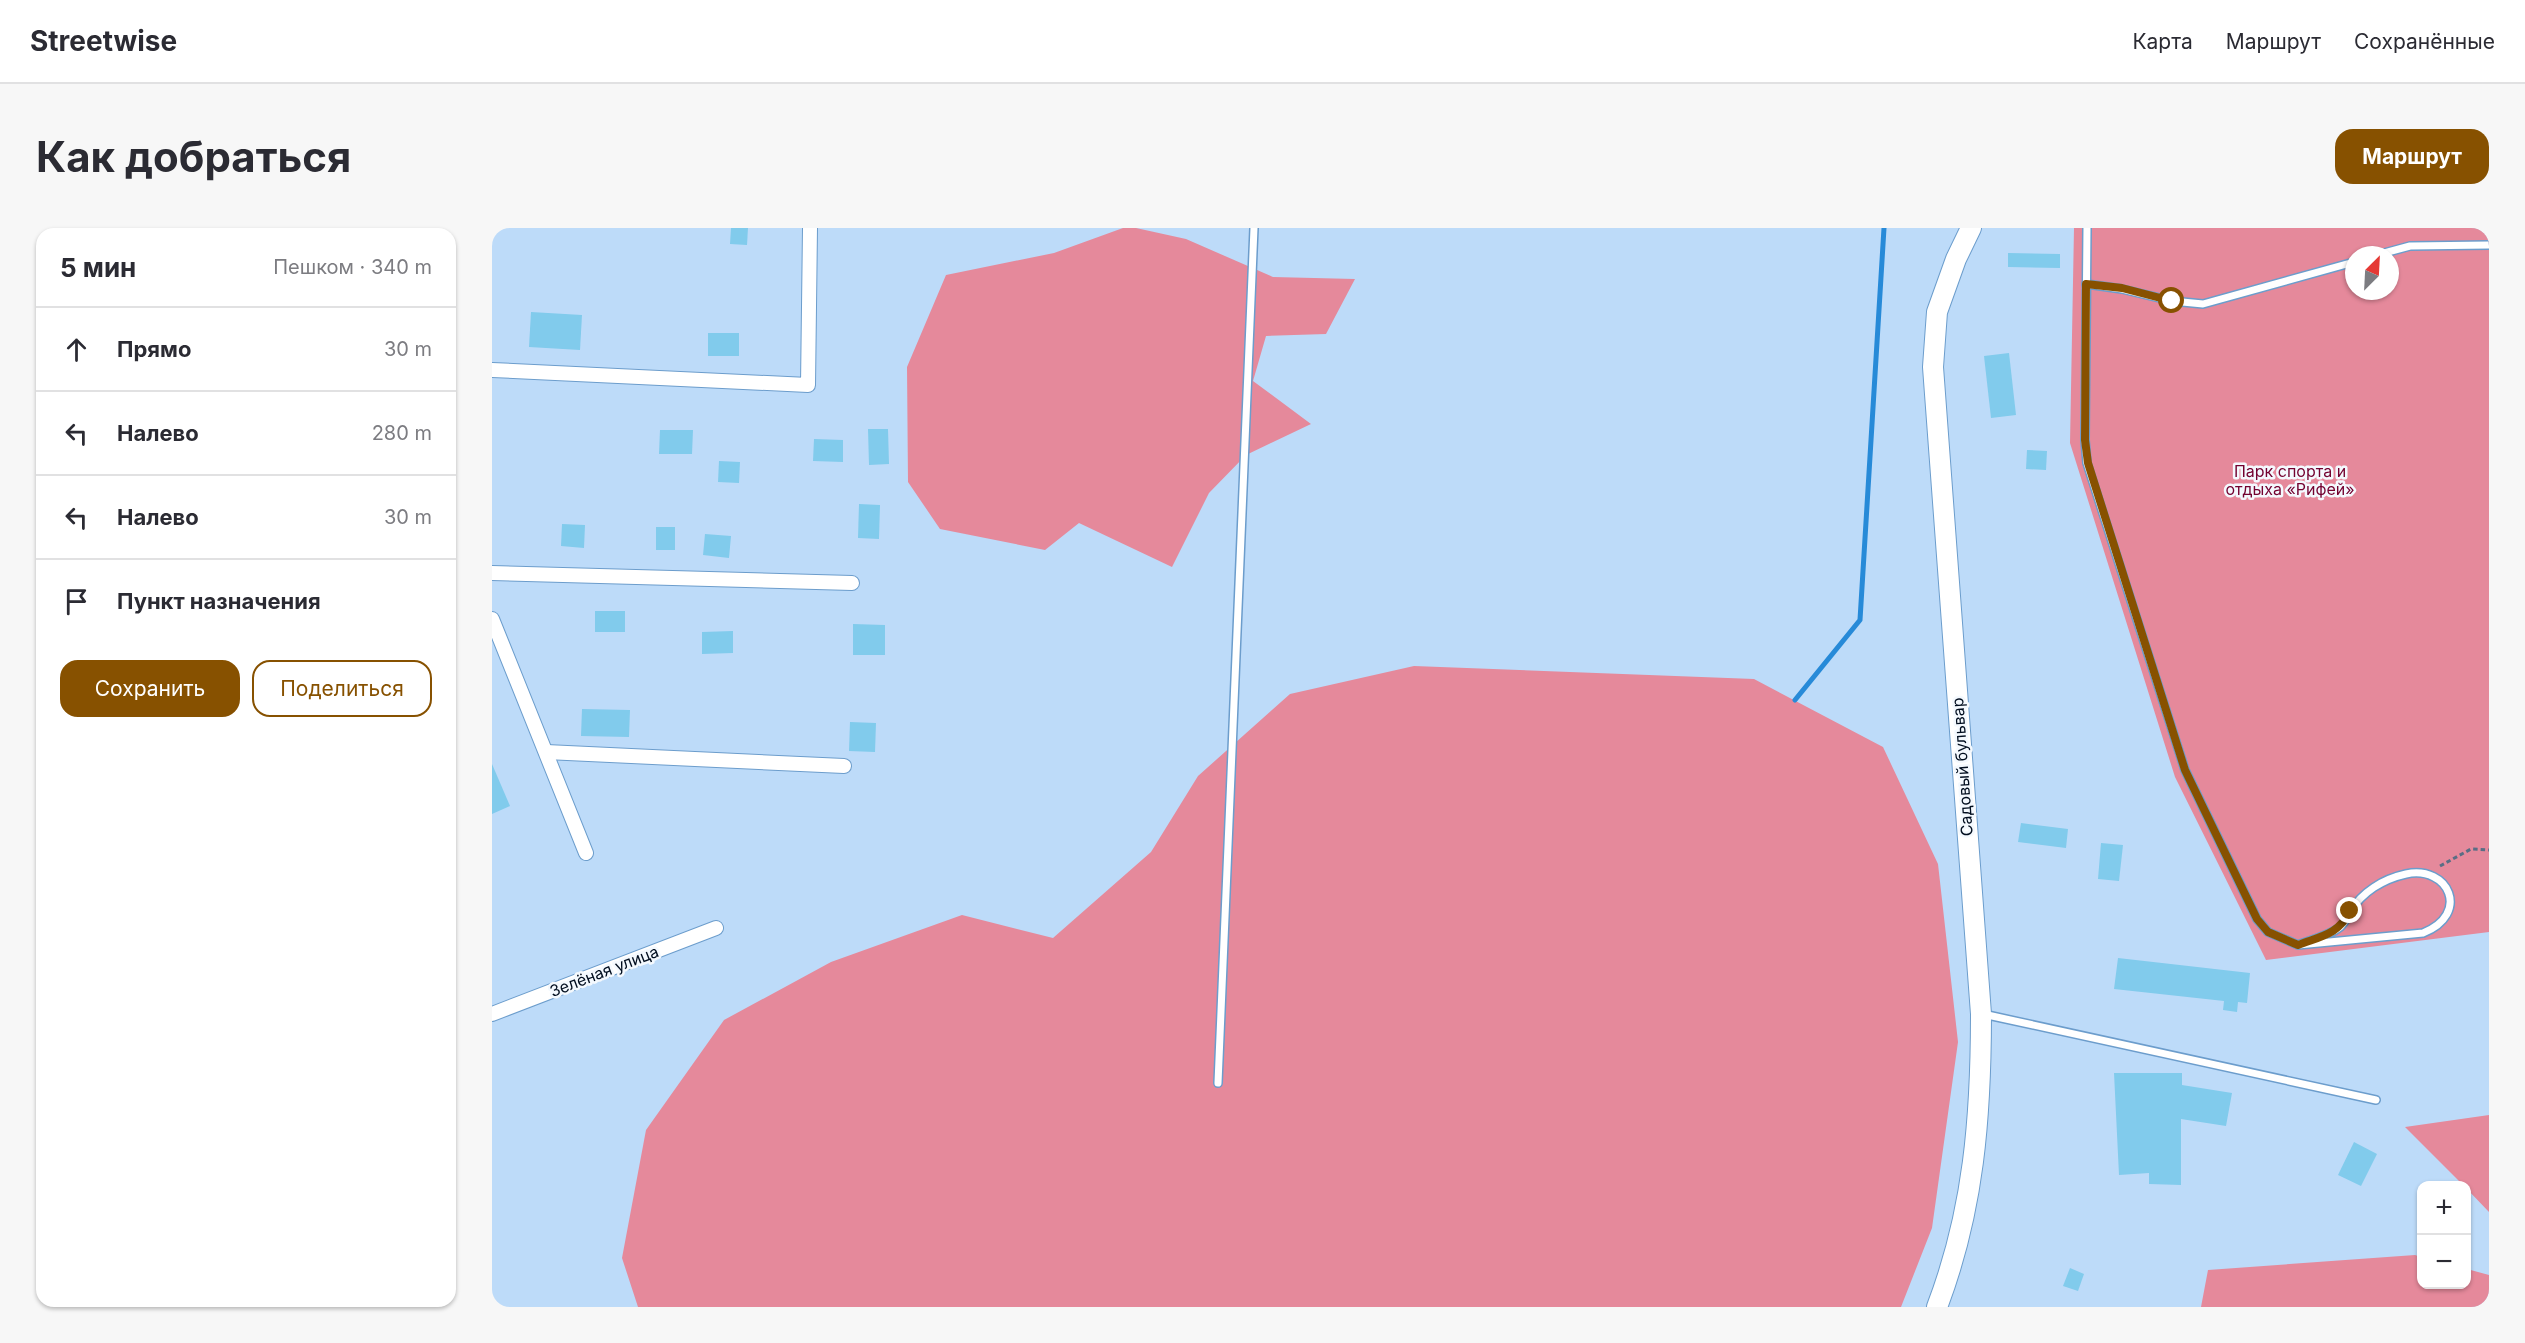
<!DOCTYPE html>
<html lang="ru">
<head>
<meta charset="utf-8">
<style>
	:root { --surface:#fff; --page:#f7f7f7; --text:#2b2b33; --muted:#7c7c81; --line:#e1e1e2; --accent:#875100 }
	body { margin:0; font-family:Inter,sans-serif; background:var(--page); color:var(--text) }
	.controls { position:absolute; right:18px; bottom:18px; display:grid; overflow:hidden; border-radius:12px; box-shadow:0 2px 4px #0004 }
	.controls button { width:54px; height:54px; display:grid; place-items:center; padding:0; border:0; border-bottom:2px solid var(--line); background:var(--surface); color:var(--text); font:30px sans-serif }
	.compass { position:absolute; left:1853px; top:18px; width:54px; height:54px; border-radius:50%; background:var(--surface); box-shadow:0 2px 4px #0004; rotate:24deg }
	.stop { position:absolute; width:18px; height:18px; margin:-14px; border:4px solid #875100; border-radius:50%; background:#fff }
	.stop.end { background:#875100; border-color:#fff; box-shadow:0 2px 6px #0008 }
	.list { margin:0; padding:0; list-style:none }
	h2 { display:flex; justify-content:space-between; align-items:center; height:78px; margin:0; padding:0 24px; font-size:26px }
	h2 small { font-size:20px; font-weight:400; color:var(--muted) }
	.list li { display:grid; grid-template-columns:39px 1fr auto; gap:18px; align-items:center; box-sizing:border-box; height:84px; padding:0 24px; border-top:2px solid var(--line) }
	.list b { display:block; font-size:22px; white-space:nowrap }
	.list em { font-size:20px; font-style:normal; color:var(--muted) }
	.actions { display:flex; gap:12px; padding:18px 24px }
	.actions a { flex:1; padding:14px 0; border:2px solid var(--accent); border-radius:18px; text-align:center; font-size:21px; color:var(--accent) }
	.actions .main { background:var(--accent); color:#fff }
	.icon { flex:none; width:33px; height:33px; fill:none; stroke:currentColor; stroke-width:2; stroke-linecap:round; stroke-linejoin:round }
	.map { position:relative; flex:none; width:1997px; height:1079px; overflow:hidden; border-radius:18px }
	header { display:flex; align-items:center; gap:36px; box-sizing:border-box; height:84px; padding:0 30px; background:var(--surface); border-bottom:2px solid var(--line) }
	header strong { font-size:28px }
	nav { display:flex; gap:33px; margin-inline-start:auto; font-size:21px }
	.intro { display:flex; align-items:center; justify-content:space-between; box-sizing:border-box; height:144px; padding:0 36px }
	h1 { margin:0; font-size:42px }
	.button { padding:15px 27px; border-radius:18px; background:var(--accent); color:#fff; font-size:21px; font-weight:700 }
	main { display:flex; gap:36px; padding:0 36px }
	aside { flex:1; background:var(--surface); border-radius:18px; box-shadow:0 2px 4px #0004 }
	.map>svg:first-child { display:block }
	.green { fill:#e5899b; fill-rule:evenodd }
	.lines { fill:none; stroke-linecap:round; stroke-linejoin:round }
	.stream { stroke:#278ad8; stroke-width:5 }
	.building { fill:#81cbec }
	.lane-casing { stroke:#6c9dcc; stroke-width:10 }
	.street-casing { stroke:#6c9dcc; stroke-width:16 }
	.secondary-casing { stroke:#6c9dcc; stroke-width:22 }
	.path { stroke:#596e85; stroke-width:3; stroke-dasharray:4.5 3; stroke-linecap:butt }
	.lane { stroke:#fff; stroke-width:7 }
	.street { stroke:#fff; stroke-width:14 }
	.secondary { stroke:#fff; stroke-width:20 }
	.route { stroke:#875100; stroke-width:8 }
	.labels { text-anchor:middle; stroke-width:5; stroke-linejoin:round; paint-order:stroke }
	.park-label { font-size:16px; fill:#73012f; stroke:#f4f9fe }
	.street-label { font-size:16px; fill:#000d1e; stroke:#f4f9fe }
</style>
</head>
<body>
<header>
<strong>Streetwise</strong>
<nav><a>Карта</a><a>Маршрут</a><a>Сохранённые</a></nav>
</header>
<div class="intro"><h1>Как добраться</h1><a class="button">Маршрут</a></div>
<main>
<aside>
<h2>5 мин<small>Пешком · 340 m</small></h2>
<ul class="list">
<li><svg class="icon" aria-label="ahead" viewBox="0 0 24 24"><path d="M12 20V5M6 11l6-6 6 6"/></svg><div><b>Прямо</b></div><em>30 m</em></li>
<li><svg class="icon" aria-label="left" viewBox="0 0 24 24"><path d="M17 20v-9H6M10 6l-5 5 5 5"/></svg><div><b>Налево</b></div><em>280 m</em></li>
<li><svg class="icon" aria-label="left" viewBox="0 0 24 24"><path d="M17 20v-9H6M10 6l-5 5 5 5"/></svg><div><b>Налево</b></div><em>30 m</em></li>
<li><svg class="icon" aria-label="arrive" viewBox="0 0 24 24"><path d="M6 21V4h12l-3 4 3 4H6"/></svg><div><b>Пункт назначения</b></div></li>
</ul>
<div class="actions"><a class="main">Сохранить</a><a>Поделиться</a></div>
</aside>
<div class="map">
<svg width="1997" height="1079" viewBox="0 0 1997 1079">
	<rect width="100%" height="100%" fill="#bddbf9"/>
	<g class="green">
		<path d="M631 0H644L694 11 781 49 863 51 834 106 774 108 761 153 819 196 754 227 717 265 680 339 587 295 553 322 448 301 416 254 415 139 454 47 562 25Z"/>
		<path d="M1582 0H1997V704L1774 732 1683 549 1578 215ZM1862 27H1898V63H1862Z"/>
		<path d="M922 438 1262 451 1391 519 1446 636 1466 814 1440 1000 1409 1079H146L130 1030 154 902 232 792 339 734 470 687 561 710 659 624 706 548 798 466Z"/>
		<path d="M1997 887V984L1975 961 1974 958 1971 957 1913 899Z"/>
		<path d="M1923 1027 1929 1029 1930 1056H1974L1975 1041 1997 1047V1079H1709L1716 1042Z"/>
	</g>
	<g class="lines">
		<path class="stream" d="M1303 472 1368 392 1392 0"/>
	</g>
	<g class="building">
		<path d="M239 0H256L255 17 238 16Z"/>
		<path d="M1516 25 1568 26V40L1516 39Z"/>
		<path d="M39 84 90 87 88 122 37 119Z"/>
		<rect x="216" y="105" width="31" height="23"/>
		<path d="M1517 125 1524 187 1499 190 1492 128Z"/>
		<path d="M376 201H396L397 236 377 237Z"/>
		<path d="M168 202H201L200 226H167Z"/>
		<path d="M322 211 351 212V234L321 233Z"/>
		<path d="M1535 222 1555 223 1554 242 1534 241Z"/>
		<path d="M227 233 248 234 247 255 226 254Z"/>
		<path d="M367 276 388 277 387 311 366 310Z"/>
		<path d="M70 296 93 297 92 320 69 318Z"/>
		<rect x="164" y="299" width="19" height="23"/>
		<path d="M213 306 239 308 237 330 211 327Z"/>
		<rect x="103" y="383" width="30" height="21"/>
		<path d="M361 396 393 397V427H361Z"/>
		<path d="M241 403V425L210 426V404Z"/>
		<path d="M90 481 138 482 137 509 89 508Z"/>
		<path d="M358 494 384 495 383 524 357 523Z"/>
		<path d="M0 536 18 578 0 586Z"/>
		<path d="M1529 595 1576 601 1574 620 1526 614Z"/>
		<path d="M1609 615 1631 617 1627 653 1606 651Z"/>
		<path d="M1626 730 1758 745 1755 775 1746 774 1745 784 1731 782 1732 773 1622 761Z"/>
		<path d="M1622 845H1690V857L1740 865 1734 898 1689 891V957L1657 956V945L1627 947Z"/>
		<path d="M1862 914 1885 926 1869 958 1846 947Z"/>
		<path d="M1578 1040 1592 1046 1586 1063 1571 1058Z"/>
	</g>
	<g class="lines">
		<defs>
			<g id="lane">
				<path d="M1595 0 1593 212 1595 235 1693 542 1765 691 1776 704 1806 717 1931 705C1979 686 1957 637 1914 646 1891 651 1870 664 1858 684 1855 689 1853 695 1848 699 1837 708 1819 712 1806 717"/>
				<path d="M1885 27 1918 18 1997 17"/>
				<path d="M1594 56 1630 61 1680 73 1711 76 1862 34"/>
				<path d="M1491 786 1884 872"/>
				<path d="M726 855 762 0"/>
			</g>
			<g id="street">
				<path d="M0 142 316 157 318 0"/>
				<path d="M0 345 360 355"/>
				<path d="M0 391 94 625"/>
				<path d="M54 524 352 538"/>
				<path d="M0 786 224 700"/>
			</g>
			<path id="secondary" d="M1445 1079C1482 982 1489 888 1489 786L1441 139 1445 84 1464 31 1479 0"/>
		</defs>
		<use href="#lane" class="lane-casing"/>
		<use href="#street" class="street-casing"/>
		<use href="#secondary" class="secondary-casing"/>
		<path class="path" d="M1948 638 1979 621 1997 622"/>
		<use href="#lane" class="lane"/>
		<use href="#street" class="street"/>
		<use href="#secondary" class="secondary"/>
	</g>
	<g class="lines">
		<path class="route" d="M1680 73 1630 60 1594 56 1593 212 1596 235 1693 542 1765 691 1776 704 1806 717C1829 708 1846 707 1858 683"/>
	</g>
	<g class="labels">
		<g class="park-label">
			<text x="1798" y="249">Парк спорта и<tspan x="1798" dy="18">отдыха «Рифей»</tspan></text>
		</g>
		<g class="street-label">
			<text transform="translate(1470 539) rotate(-94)" y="6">Садовый бульвар</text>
			<text transform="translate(112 743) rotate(-21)" y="6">Зелёная улица</text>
		</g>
	</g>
</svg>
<div class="controls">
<button>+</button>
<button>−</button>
</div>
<svg class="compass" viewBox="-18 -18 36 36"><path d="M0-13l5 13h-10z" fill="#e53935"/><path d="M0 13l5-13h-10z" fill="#7c7c81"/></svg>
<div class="stop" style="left:1680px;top:73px"></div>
<div class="stop end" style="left:1858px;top:683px"></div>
</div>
</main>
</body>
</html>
